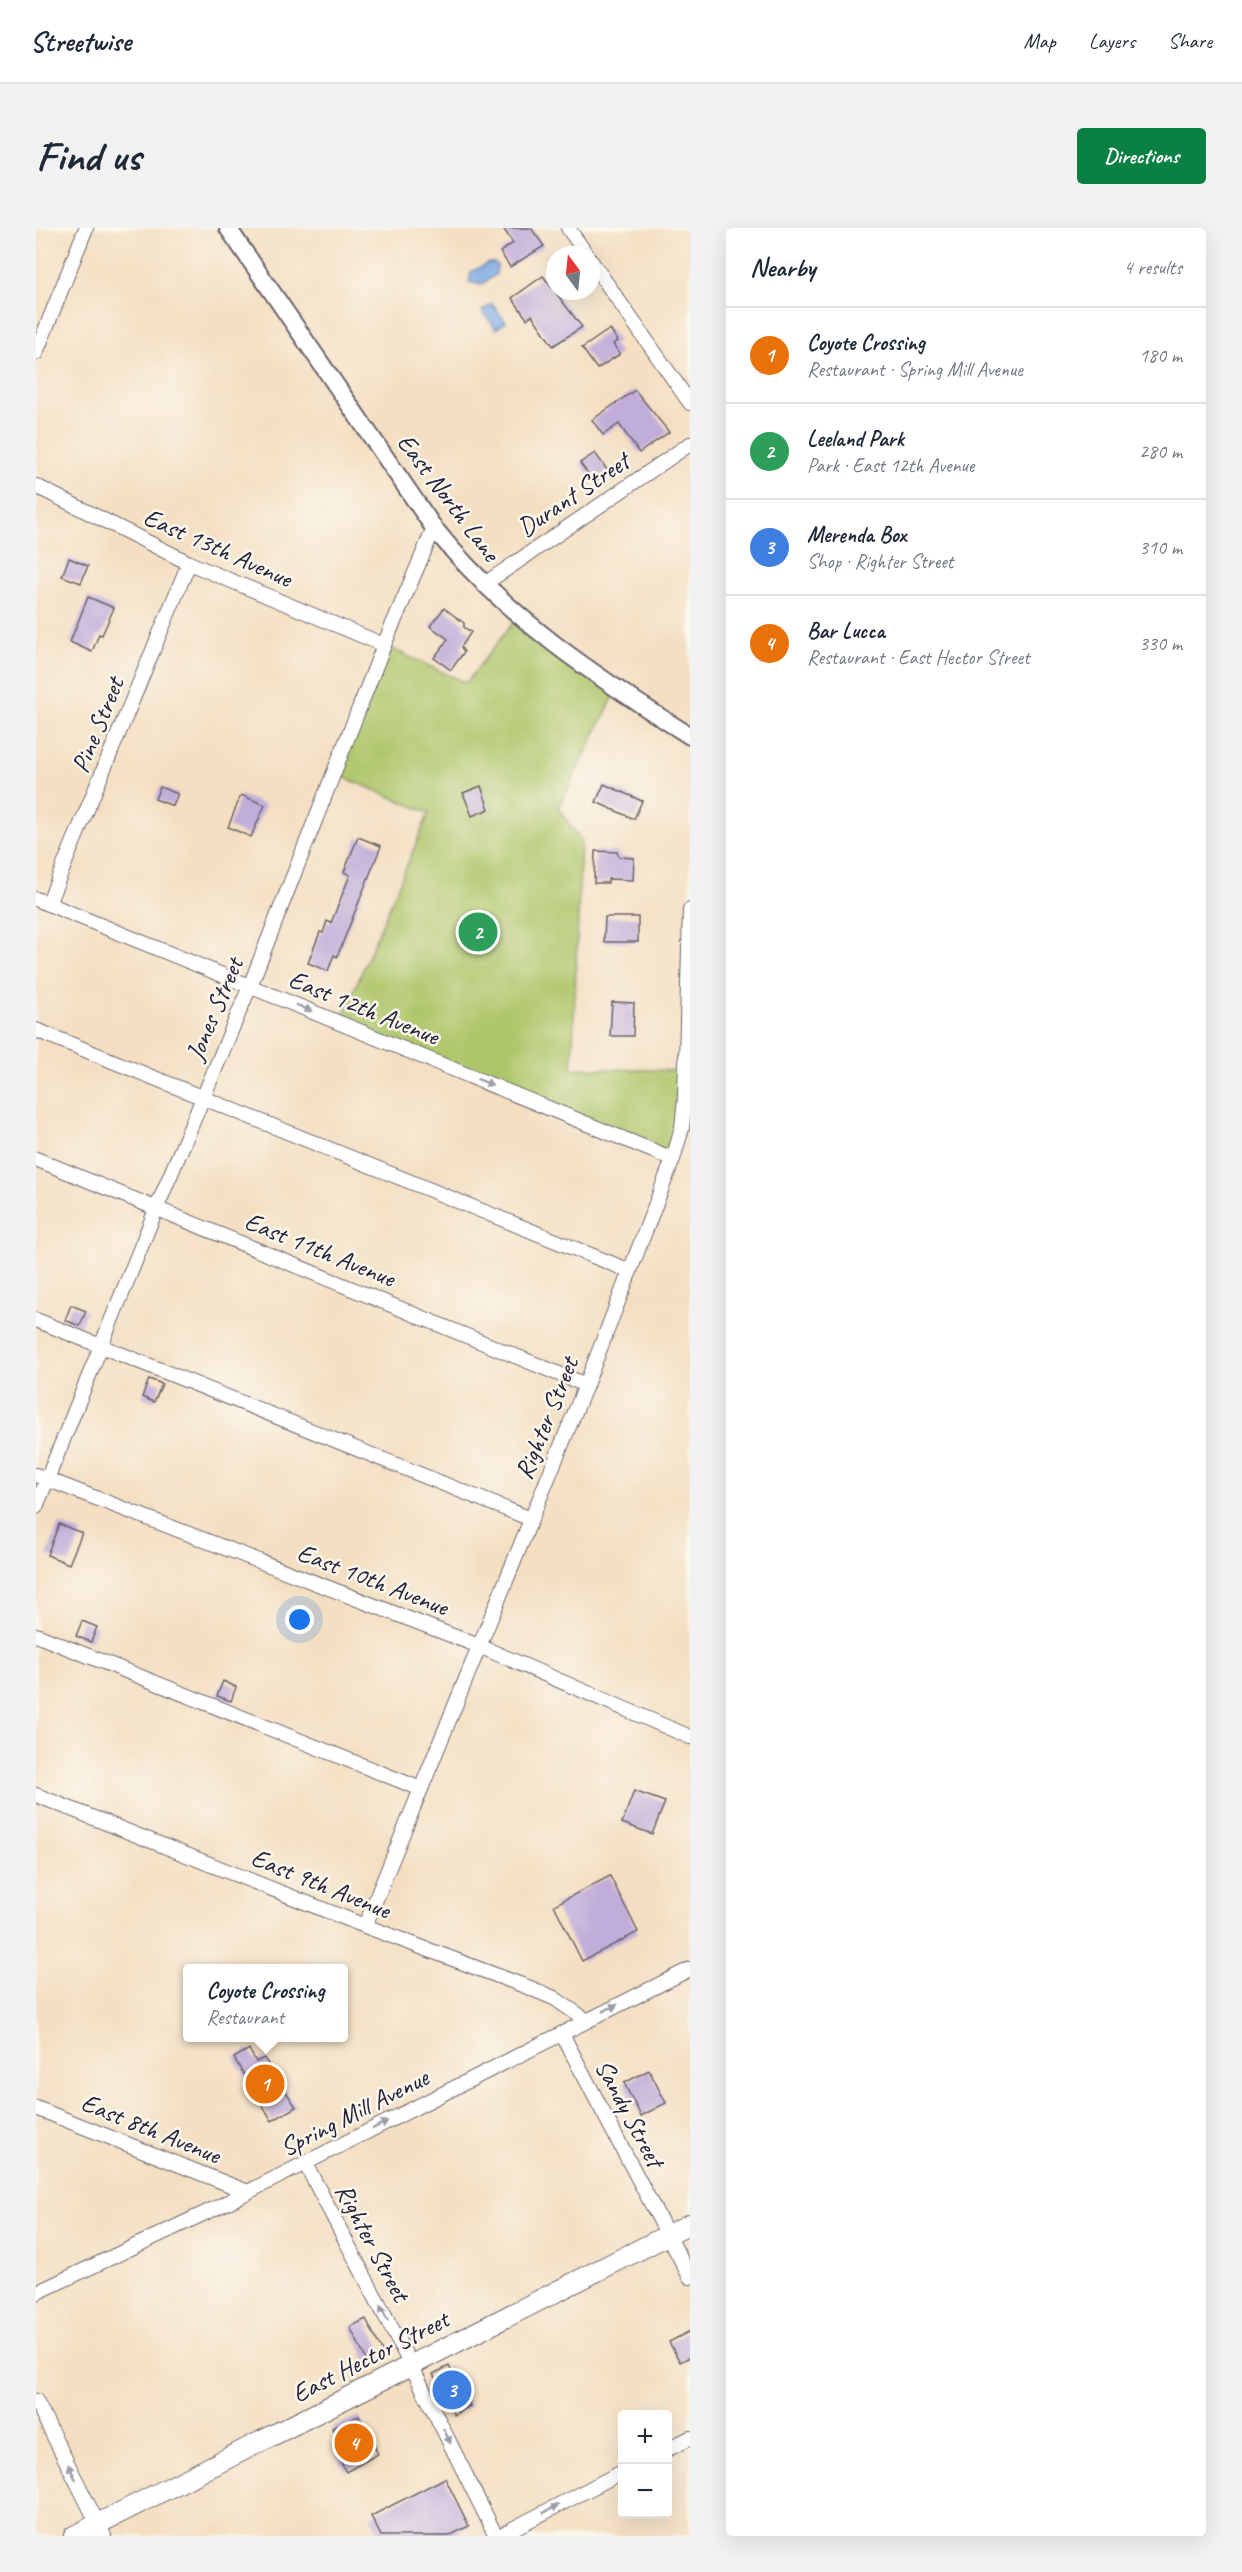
<!DOCTYPE html>
<html lang="en">
<head>
<meta charset="utf-8">
<style>
	:root { --surface:#fff; --page:#f2f2f3; --text:#1f2937; --muted:#747a83; --line:#e0e1e3; --accent:#0b8043 }
	body { margin:0; font-family:Caveat,sans-serif; background:var(--page); color:var(--text) }
	.controls { position:absolute; right:18px; bottom:18px; display:grid; overflow:hidden; border-radius:6px; box-shadow:0 6px 24px #0002 }
	.controls button { width:54px; height:54px; display:grid; place-items:center; padding:0; border:0; border-bottom:2px solid var(--line); background:var(--surface); color:var(--text); font:30px sans-serif }
	.compass { position:absolute; left:510px; top:18px; width:54px; height:54px; border-radius:50%; background:var(--surface); box-shadow:0 6px 24px #0002; rotate:345deg }
	.you { position:absolute; left:264px; top:1392px; width:21px; height:21px; margin:-15px; border:4px solid #fff; border-radius:50%; background:#1a73e8; box-shadow:0 0 0 9px #1a73e833 }
	.badge { display:grid; place-items:center; width:39px; height:39px; border-radius:50%; background:var(--accent); color:#fff; font-size:20px; font-weight:700 }
	.pin { position:absolute; translate:-50% -50%; border:3px solid #fff; box-shadow:0 2px 6px #0006 }
	.popup { position:absolute; left:147px; top:1736px; width:165px; height:78px; box-sizing:border-box; display:grid; place-content:center; border-radius:6px; background:var(--surface); filter:drop-shadow(0 2px 4px #0005); font-size:20px; white-space:nowrap; color:var(--muted) }
	.popup b { font-size:22px; color:var(--text) }
	.popup::after { content:''; position:absolute; left:50%; top:100%; margin-left:-12px; border:12px solid transparent; border-top-color:var(--surface) }
	.list { margin:0; padding:0; list-style:none }
	h2 { display:flex; justify-content:space-between; align-items:center; height:78px; margin:0; padding:0 24px; font-size:26px }
	h2 small { font-size:20px; font-weight:400; color:var(--muted) }
	.list li { display:grid; grid-template-columns:39px 1fr auto; gap:18px; align-items:center; box-sizing:border-box; height:96px; padding:0 24px; border-top:2px solid var(--line) }
	.list b { display:block; font-size:22px; white-space:nowrap }
	.list p { margin:0; font-size:20px; white-space:nowrap; color:var(--muted) }
	.list em { font-size:20px; font-style:normal; color:var(--muted) }
	.map { position:relative; flex:none; width:654px; height:2308px; overflow:hidden; border-radius:6px }
	header { display:flex; align-items:center; gap:36px; box-sizing:border-box; height:84px; padding:0 30px; background:var(--surface); border-bottom:2px solid var(--line) }
	header strong { font-size:28px }
	nav { display:flex; gap:33px; margin-inline-start:auto; font-size:21px }
	.intro { display:flex; align-items:center; justify-content:space-between; box-sizing:border-box; height:144px; padding:0 36px }
	h1 { margin:0; font-size:42px }
	.button { padding:15px 27px; border-radius:6px; background:var(--accent); color:#fff; font-size:21px; font-weight:700 }
	main { display:flex; gap:36px; padding:0 36px }
	aside { flex:1; background:var(--surface); border-radius:6px; box-shadow:0 6px 24px #0002 }
	.map>svg:first-child { display:block }
	.green { fill:#afc66b; stroke:#687453; stroke-width:1.5 }
	.water { fill:#7aa9e4; stroke:#4e6690; stroke-width:1.5 }
	.building { fill:#c1add9 }
	.lines { fill:none; stroke-linecap:round; stroke-linejoin:round }
	.minor-casing { stroke:#6c646a; stroke-width:16 }
	.tertiary-casing { stroke:#6c646a; stroke-width:20 }
	.secondary-casing { stroke:#6c646a; stroke-width:22 }
	.minor { stroke:#fff; stroke-width:14 }
	.tertiary { stroke:#fff; stroke-width:16 }
	.secondary { stroke:#fff; stroke-width:20 }
	.oneway { fill:#9c9ca7 }
	.labels { text-anchor:middle; stroke-width:5; stroke-linejoin:round; paint-order:stroke }
	.street-label { font-size:26px; fill:#22223b; stroke:#fbf7ec }
</style>
</head>
<body>
<header>
<strong>Streetwise</strong>
<nav><a>Map</a><a>Layers</a><a>Share</a></nav>
</header>
<div class="intro"><h1>Find us</h1><a class="button">Directions</a></div>
<main>
<div class="map">
<svg width="654" height="2308" viewBox="0 0 654 2308">
	<rect width="100%" height="100%" fill="#fbf7ec"/>
	<filter id="ink" filterUnits="userSpaceOnUse"><feTurbulence type="fractalNoise" baseFrequency=".0167" numOctaves="2"/><feDisplacementMap in="SourceGraphic" scale="12" xChannelSelector="R" yChannelSelector="G"/><feConvolveMatrix kernelMatrix="1 2 1 2 8 2 1 2 1" color-interpolation-filters="sRGB"/></filter>
	<filter id="wash" filterUnits="userSpaceOnUse"><feTurbulence type="fractalNoise" baseFrequency=".008" numOctaves="4" result="noise"/><feDisplacementMap in="SourceGraphic" scale="24" xChannelSelector="R" yChannelSelector="G"/><feGaussianBlur stdDeviation="1.35" result="paint"/><feColorMatrix in="noise" values="0 0 0 0 0 0 0 0 0 0 0 0 0 0 0 0 0 1.4 0 .05"/><feComposite in="paint" operator="in"/></filter>
	<g filter="url(#wash)">
		<rect width="100%" height="100%" fill="#f4dfc2"/>
		<path class="green" d="M482 388 581 462 522 580 545 612 536 840 650 843 637 931 304 795 393 585 298 545 348 417 430 455Z"/>
		<g class="water">
			<path d="M452 35H458L461 37 460 46 445 57 433 54 435 44Z"/>
			<path d="M456 76 470 94 460 101 446 83Z"/>
		</g>
		<g id="blocks">
			<g class="building">
				<path d="M467 0H495L508 18 474 39 464 24 477 15Z"/>
				<path d="M507 48 546 99 517 118 496 87 491 91 476 70Z"/>
				<path d="M574 101 582 113 577 116 584 126 561 141 546 120Z"/>
				<path d="M599 162 633 204 603 225 583 196 567 207 556 192Z"/>
				<path d="M559 225 572 243 558 254 544 235Z"/>
				<path d="M33 330 52 338 45 355 26 348Z"/>
				<path d="M52 369 78 380 66 407 63 406 56 424 34 414Z"/>
				<path d="M408 380 428 395V399L435 404 425 419 428 424 415 442 398 430 412 411 394 398Z"/>
				<path d="M568 556 606 573 598 591 560 574Z"/>
				<path d="M445 558 453 581 436 588 427 565Z"/>
				<path d="M124 559 142 566 137 578 119 571Z"/>
				<path d="M205 567 229 577 215 609 192 599Z"/>
				<path d="M322 609 345 618 301 729 298 727 292 743 272 735 284 704 287 705 291 693 295 695 314 647 308 644Z"/>
				<path d="M559 623 581 624 583 629 598 630 597 652 572 651V655H558Z"/>
				<path d="M569 689H602V714H568Z"/>
				<path d="M576 774 598 775 597 808H574Z"/>
				<path d="M35 1077 50 1083 44 1098 29 1092Z"/>
				<path d="M113 1151 126 1156 118 1174 106 1169Z"/>
				<path d="M23 1296 46 1305 33 1336 11 1327Z"/>
				<path d="M46 1393 61 1399 55 1414 40 1408Z"/>
				<path d="M187 1453 200 1459 195 1473 181 1468Z"/>
				<path d="M598 1563 629 1574 616 1606 586 1595Z"/>
				<path d="M574 1648 602 1704 546 1733 518 1677Z"/>
				<path d="M213 1821 220 1834 228 1830 260 1879 236 1893 198 1830Z"/>
				<path d="M613 1842 630 1875 605 1888 588 1855Z"/>
				<path d="M330 2091 347 2125 331 2133 314 2099Z"/>
				<path d="M654 2103V2129L644 2134 633 2114Z"/>
				<path d="M413 2138 434 2178 418 2187 397 2146Z"/>
				<path d="M323 2188 342 2226 310 2244 296 2217 302 2214 296 2200Z"/>
				<path d="M409 2250 433 2298 413 2308H345L335 2288Z"/>
			</g>
		</g>
	</g>
	<g filter="url(#ink)">
		<use href="#blocks" fill-opacity="0" stroke="#6c646a" stroke-width="1.5"/>
		<g class="lines">
			<defs>
				<g id="minor">
					<path d="M532 0 551 27"/>
					<path d="M555 33 654 175"/>
					<path d="M0 125 50 0"/>
					<path d="M0 258 153 335 348 417"/>
					<path d="M447 357 654 216"/>
					<path d="M0 671 637 931"/>
					<path d="M12 676 153 335"/>
					<path d="M0 802 594 1043"/>
					<path d="M0 931 550 1157"/>
					<path d="M0 1092 495 1291"/>
					<path d="M0 1247 443 1418 654 1509"/>
					<path d="M0 1279 121 979 214 758 348 417 398 300"/>
					<path d="M0 1407 385 1561"/>
					<path d="M0 1567 329 1698 494 1760 518 1770 550 1792"/>
					<path d="M329 1698 550 1157 637 931 646 900 649 870 654 682"/>
					<path d="M526 1806 654 2049"/>
					<path d="M0 1880 212 1964"/>
					<path d="M269 1935 375 2137 460 2308"/>
					<path d="M0 2065 188 1976 654 1741"/>
					<path d="M0 2173 68 2308"/>
					<path d="M632 2221 654 2210"/>
					<path d="M463 2308 586 2244"/>
				</g>
				<path id="tertiary" d="M192 0 398 300C468 388 560 449 654 508"/>
				<path id="secondary" d="M38 2308 654 1996"/>
			</defs>
			<use href="#minor" class="minor-casing"/>
			<use href="#tertiary" class="tertiary-casing"/>
			<use href="#secondary" class="secondary-casing"/>
			<use href="#minor" class="minor"/>
			<use href="#tertiary" class="tertiary"/>
			<use href="#secondary" class="secondary"/>
		</g>
		<defs><path id="oneway-solid" d="M-6-.8H1V-3.2L6.5 0L1 3.2V.8H-6Z" transform="scale(1.5)"/></defs>
		<g class="oneway">
			<use href="#oneway-solid" transform="translate(268 780) rotate(23)"/>
			<use href="#oneway-solid" transform="translate(449 854) rotate(22)"/>
			<use href="#oneway-solid" transform="translate(574 1780) rotate(-26)"/>
			<use href="#oneway-solid" transform="translate(344 1897) rotate(-27)"/>
			<use href="#oneway-solid" transform="translate(348 2085) rotate(-118)"/>
			<use href="#oneway-solid" transform="translate(411 2208) rotate(64)"/>
			<use href="#oneway-solid" transform="translate(36 2244) rotate(-117)"/>
			<use href="#oneway-solid" transform="translate(515 2281) rotate(-27)"/>
		</g>
	</g>
	<g class="labels">
		<g class="street-label">
			<text transform="translate(537 266) rotate(-34)" y="9">Durant Street</text>
			<text transform="translate(413 269) rotate(53)" y="9">East North Lane</text>
			<text transform="translate(182 319) rotate(24)" y="9">East 13th Avenue</text>
			<text transform="translate(61 497) rotate(-68)" y="9">Pine Street</text>
			<text transform="translate(328 779) rotate(22)" y="9">East 12th Avenue</text>
			<text transform="translate(178 781) rotate(-67)" y="9">Jones Street</text>
			<text transform="translate(284 1021) rotate(22)" y="9">East 11th Avenue</text>
			<text transform="translate(510 1190) rotate(-68)" y="9">Righter Street</text>
			<text transform="translate(337 1351) rotate(21)" y="9">East 10th Avenue</text>
			<text transform="translate(285 1655) rotate(22)" y="9">East 9th Avenue</text>
			<text transform="translate(318 1884) rotate(-27)" y="9">Spring Mill Avenue</text>
			<text transform="translate(594 1885) rotate(62)" y="9">Sandy Street</text>
			<text transform="translate(115 1900) rotate(22)" y="9">East 8th Avenue</text>
			<text transform="translate(337 2014) rotate(62)" y="9">Righter Street</text>
			<text transform="translate(334 2128) rotate(-27)" y="9">East Hector Street</text>
		</g>
	</g>
</svg>
<div class="controls">
<button>+</button>
<button>−</button>
</div>
<svg class="compass" viewBox="-18 -18 36 36"><path d="M0-13l5 13h-10z" fill="#e53935"/><path d="M0 13l5-13h-10z" fill="#747a83"/></svg>
<div class="you"></div>
<div class="pin badge" style="left:229px;top:1856px;background:#e8710a">1</div>
<div class="popup"><b>Coyote Crossing</b>Restaurant</div>
<div class="pin badge" style="left:442px;top:704px;background:#2e9e5b">2</div>
<div class="pin badge" style="left:416px;top:2162px;background:#3f7fe0">3</div>
<div class="pin badge" style="left:318px;top:2215px;background:#e8710a">4</div>
</div>
<aside>
<h2>Nearby<small>4 results</small></h2>
<ul class="list">
<li><span class="badge" style="background:#e8710a">1</span><div><b>Coyote Crossing</b><p>Restaurant · Spring Mill Avenue</p></div><em>180 m</em></li>
<li><span class="badge" style="background:#2e9e5b">2</span><div><b>Leeland Park</b><p>Park · East 12th Avenue</p></div><em>280 m</em></li>
<li><span class="badge" style="background:#3f7fe0">3</span><div><b>Merenda Box</b><p>Shop · Righter Street</p></div><em>310 m</em></li>
<li><span class="badge" style="background:#e8710a">4</span><div><b>Bar Lucca</b><p>Restaurant · East Hector Street</p></div><em>330 m</em></li>
</ul>
</aside>
</main>
</body>
</html>
